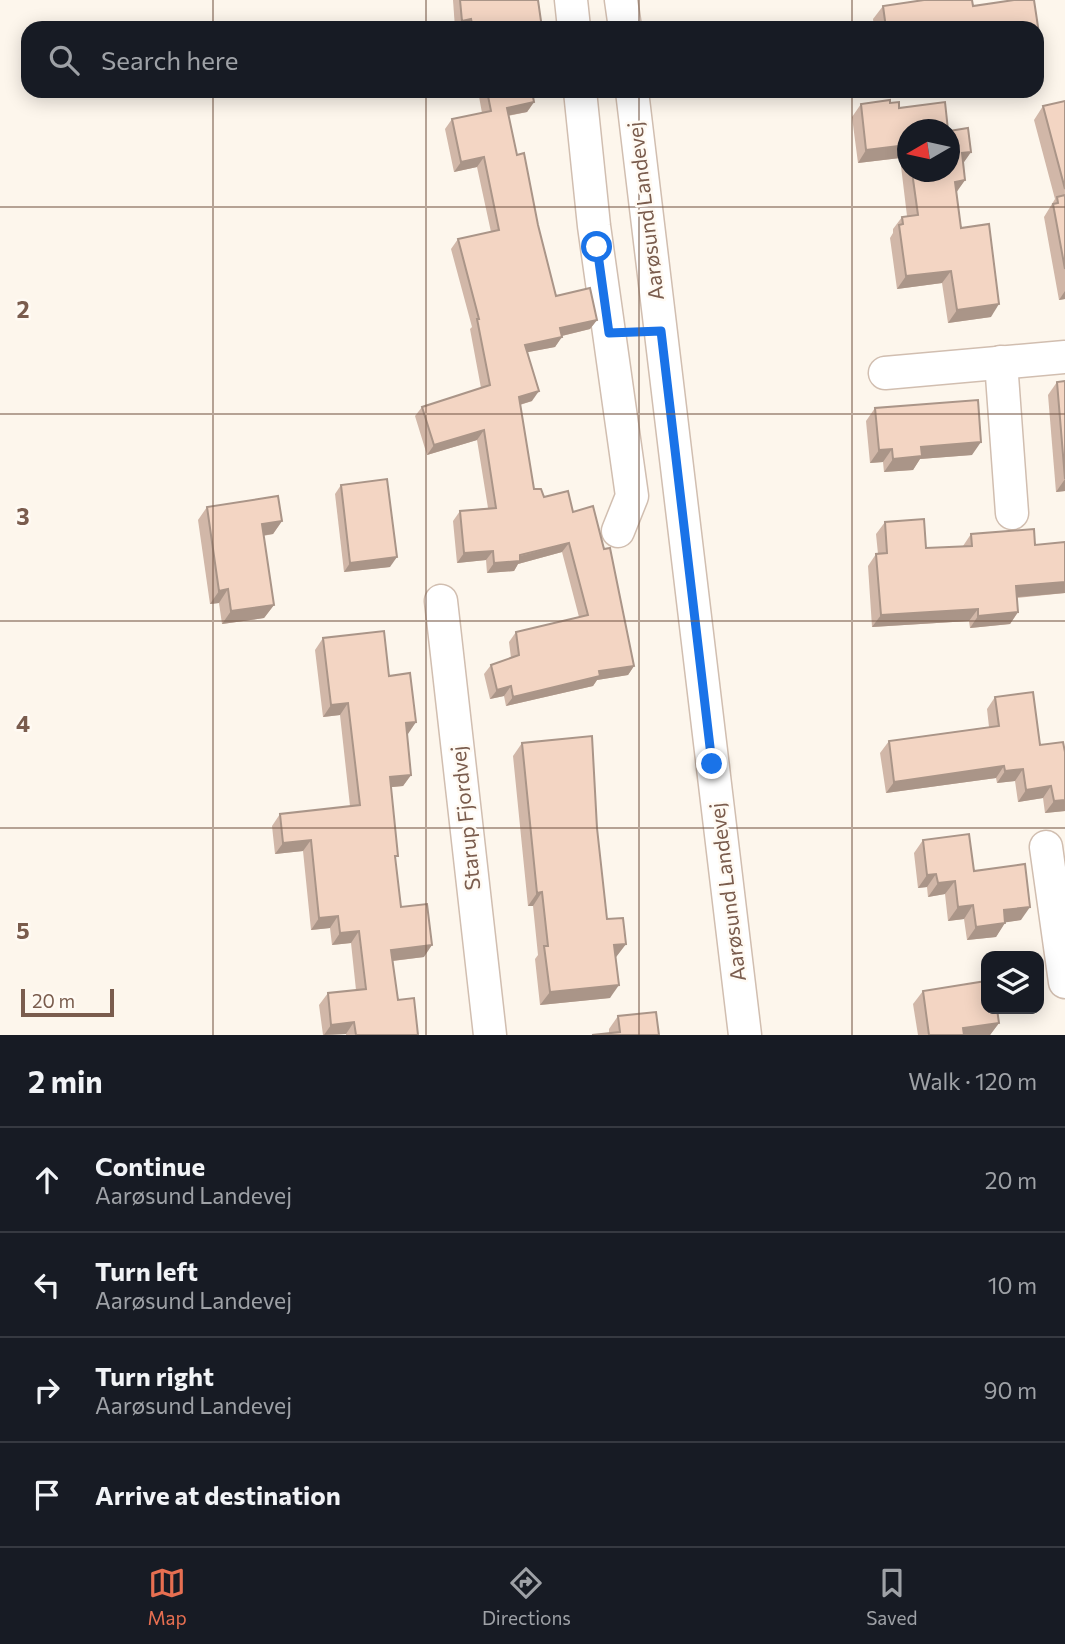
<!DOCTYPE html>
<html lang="en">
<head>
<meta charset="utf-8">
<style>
	:root { --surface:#171b24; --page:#242831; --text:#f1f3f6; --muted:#9ea1a6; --line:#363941; --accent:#e76f51 }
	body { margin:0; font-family:Commissioner,sans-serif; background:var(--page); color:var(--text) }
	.controls { position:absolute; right:21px; bottom:21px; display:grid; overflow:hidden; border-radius:14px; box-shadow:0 4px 18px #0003 }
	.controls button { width:63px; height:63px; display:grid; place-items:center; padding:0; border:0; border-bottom:2px solid var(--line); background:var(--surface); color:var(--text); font:35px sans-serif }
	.compass { position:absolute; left:897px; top:119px; width:63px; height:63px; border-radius:50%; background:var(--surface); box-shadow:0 4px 18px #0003; rotate:261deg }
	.scale { position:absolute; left:21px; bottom:18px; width:93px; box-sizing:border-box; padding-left:7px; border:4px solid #7a5c4d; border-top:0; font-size:19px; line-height:24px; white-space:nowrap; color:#7a5c4d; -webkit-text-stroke:5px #fffaf3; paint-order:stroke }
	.stop { position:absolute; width:21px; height:21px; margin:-16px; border:5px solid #1a73e8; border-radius:50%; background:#fff }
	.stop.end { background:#1a73e8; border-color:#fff; box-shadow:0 2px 7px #0008 }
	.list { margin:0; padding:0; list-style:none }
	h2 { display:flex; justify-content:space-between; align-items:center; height:91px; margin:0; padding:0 28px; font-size:30px }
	h2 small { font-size:23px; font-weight:400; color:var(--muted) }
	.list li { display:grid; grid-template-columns:46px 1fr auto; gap:21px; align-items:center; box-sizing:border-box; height:105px; padding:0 28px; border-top:2px solid var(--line) }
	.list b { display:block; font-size:26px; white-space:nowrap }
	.list p { margin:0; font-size:23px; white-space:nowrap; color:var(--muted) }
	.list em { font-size:23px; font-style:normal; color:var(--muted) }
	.icon { flex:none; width:38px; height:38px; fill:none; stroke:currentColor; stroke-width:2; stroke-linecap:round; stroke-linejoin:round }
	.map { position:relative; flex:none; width:1065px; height:1035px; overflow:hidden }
	.search { position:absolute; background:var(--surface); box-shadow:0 4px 18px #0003; left:21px; right:21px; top:21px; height:77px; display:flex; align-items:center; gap:18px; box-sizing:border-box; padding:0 24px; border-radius:21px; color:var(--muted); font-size:26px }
	.sheet { height:511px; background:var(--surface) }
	nav { display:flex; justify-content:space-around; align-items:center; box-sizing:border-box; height:98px; border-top:2px solid var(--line); background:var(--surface); font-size:19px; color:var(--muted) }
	nav a { display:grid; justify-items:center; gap:4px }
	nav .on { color:var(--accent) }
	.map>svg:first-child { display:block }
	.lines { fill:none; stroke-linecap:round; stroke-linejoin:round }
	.minor-casing { stroke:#d1beb0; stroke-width:35 }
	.minor { stroke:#fff; stroke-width:32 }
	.wall { fill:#d1b7a8 }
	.shaded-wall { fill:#aa9588 }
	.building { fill:#f3d5c3; stroke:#aa9588; stroke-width:2 }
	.route { stroke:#1a73e8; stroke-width:9 }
	.grid { fill:none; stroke:#7a5c4d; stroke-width:2; stroke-opacity:0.55 }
	.labels { text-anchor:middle; stroke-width:5; stroke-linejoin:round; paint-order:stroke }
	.street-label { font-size:21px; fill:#7a5c4d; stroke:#fffaf3 }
	.grid-label { font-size:23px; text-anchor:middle; font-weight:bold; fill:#7a5c4d; stroke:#fffaf3; stroke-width:5; stroke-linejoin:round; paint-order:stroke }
</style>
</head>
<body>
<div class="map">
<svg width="1065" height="1035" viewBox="0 0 1065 1035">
	<rect width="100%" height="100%" fill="#fdf6ec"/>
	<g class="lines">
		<defs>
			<g id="minor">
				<path d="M571 0 574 28"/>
				<path d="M621 0 625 28"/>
				<path d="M580 91 594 226 632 496 618 531"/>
				<path d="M632 91 745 1035"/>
				<path d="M1001 362 1012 513"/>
				<path d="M885 373 1065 357"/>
				<path d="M441 601 490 1035"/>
				<path d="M1046 847 1065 982"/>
			</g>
		</defs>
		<use href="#minor" class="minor-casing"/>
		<use href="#minor" class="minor"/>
	</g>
	<g class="wall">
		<path d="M453 0H538L542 28H455Z"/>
		<path d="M883 6H973L1037 28H874L873 19Z"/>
		<path d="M478 91H532L534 102 527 112 508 116 517 155 538 225 556 296 597 320 590 329 562 336 555 347 528 352 532 401 520 405 534 489 544 497 573 512 634 666 628 675 597 680 593 686 506 706 504 696 490 699 484 674 491 665 511 658 509 642 516 632 579 617 562 552 518 564 514 571 487 573 486 560 457 563 453 521 460 511 488 508 477 440 427 455 415 416 422 407 481 388 470 329 472 327 451 249 458 239 491 232 477 167 454 172 445 129 452 119 482 113Z"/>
		<path d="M1065 101V299L1059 300 1044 217 1055 199 1034 120 1043 106Z"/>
		<path d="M890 103 899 108 907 130V172H949L971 152 963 163 965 180 956 192 961 228 991 317 948 323 942 283 897 289 890 238 893 233V229L902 217 907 216 900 158 858 163 852 117 861 104Z"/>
		<path d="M1065 381V491L1056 492 1048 395 1057 382Z"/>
		<path d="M875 408 972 455 920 459 913 470 884 472 883 462 870 463 866 421Z"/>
		<path d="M341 485 390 567 344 572 335 494Z"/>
		<path d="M207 507 282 521 273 534 263 536 274 605 264 618 222 624 219 603 210 604 198 520Z"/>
		<path d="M885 522 926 548 963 546 971 534 1035 545 1065 542V593L1017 598 1018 612 1010 624 970 628 969 621 872 627 868 566 876 554H878L876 534Z"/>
		<path d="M323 638 389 676 416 722 407 734 411 775 403 786 391 787 395 860 401 907 424 957 393 961 398 1000 418 1035H346V1034L323 1035 319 1005 328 993 356 990 351 943 332 945 330 928 311 930 303 851 275 854 272 826 280 814 350 806 340 715 323 717 315 650Z"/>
		<path d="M995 697 1040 745 1065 811 1045 813 1043 798 1018 802 1015 781 997 783 996 778 886 793 880 753 889 741 989 727 987 709Z"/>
		<path d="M522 743 597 828 607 919 626 944 616 957 610 998 540 1005 535 959 538 955 533 906H528L513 756Z"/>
		<path d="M923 840 974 871 1021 920 1005 922 996 937 967 940 964 919 948 921 945 894 928 897 927 887 918 888 914 853Z"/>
		<path d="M923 991 999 1023 990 1035H918L913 1004Z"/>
		<path d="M618 1016 659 1035 609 1033V1029Z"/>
	</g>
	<g class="shaded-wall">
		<path d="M471 19 465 28H457L462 21Z"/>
		<path d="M534 102 527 112 500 117 507 108Z"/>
		<path d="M907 145V147L900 158 858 163 866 150Z"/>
		<path d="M971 152 962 165V153Z"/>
		<path d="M484 157 477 167 454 172 461 162Z"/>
		<path d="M965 180 956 193 955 182Z"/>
		<path d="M951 271 942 283 897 289 906 276Z"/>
		<path d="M1065 291V299L1059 300Z"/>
		<path d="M999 304 991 317 948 323 957 310Z"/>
		<path d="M597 320 590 329 553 338 560 328Z"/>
		<path d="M562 337 555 347 518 354 525 345Z"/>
		<path d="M539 391 532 401 512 407 519 397Z"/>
		<path d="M484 430 477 440 427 455 434 445Z"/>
		<path d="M981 442 972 455 920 459 913 470 884 472 893 459 921 447Z"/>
		<path d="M892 449 883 462 870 463 879 450Z"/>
		<path d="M1065 479V491L1056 492Z"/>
		<path d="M282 521 273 534 253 537 262 524Z"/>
		<path d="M569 543 562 552 518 564 514 571 487 573 494 563Z"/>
		<path d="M493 551 486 560 457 563 464 553Z"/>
		<path d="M397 557 390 567 344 572 350 563Z"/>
		<path d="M1065 582V593L1007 598 1016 586Z"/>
		<path d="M228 589 219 603 210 604 219 591Z"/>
		<path d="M274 605 264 618 222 624 231 611Z"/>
		<path d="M978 609 969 621 872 627 881 615Z"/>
		<path d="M1018 612 1010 624 970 628 978 616Z"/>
		<path d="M634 666 628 675 597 680 593 686 506 706 513 697 599 671Z"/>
		<path d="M511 686 504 696 490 699 497 690Z"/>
		<path d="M348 703 340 715 323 717 331 705Z"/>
		<path d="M416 722 408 734 398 735 406 723Z"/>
		<path d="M1004 766 996 778 886 793 894 782Z"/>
		<path d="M1023 769 1015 781 997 783 1005 771Z"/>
		<path d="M411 775 403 786 382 788 390 777Z"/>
		<path d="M1051 786 1043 798 1018 802 1026 790Z"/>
		<path d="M1065 800V811L1045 813 1054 801Z"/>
		<path d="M311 840 303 851 275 854 283 843Z"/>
		<path d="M936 874 927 887 918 888 927 875Z"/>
		<path d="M955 881 945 894 928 897 938 883Z"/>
		<path d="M542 892 533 906H528L537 893Z"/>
		<path d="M973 905 964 919 948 921 958 907Z"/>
		<path d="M1030 907 1021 920 995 924 1004 910Z"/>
		<path d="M338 916 330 928 311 930 319 918Z"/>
		<path d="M1005 923 996 937 967 940 976 927Z"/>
		<path d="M359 931 351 943 332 945 340 933Z"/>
		<path d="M626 944 616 957 614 945Z"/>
		<path d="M432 945 424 957 383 962 391 950Z"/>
		<path d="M619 985 610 998 540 1005 550 992Z"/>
		<path d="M354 1022 346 1034 324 1035 331 1025Z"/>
		<path d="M999 1023 990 1035H958L963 1028Z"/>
	</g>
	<g class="building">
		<path d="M460 0H538L542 28H473L471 19 462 21Z"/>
		<path d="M924 0H972L973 6 1014 0H1034L1040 40H1037V28H886L883 6Z"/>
		<path d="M487 91H532L534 102 507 108 517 155 524 153 538 225 556 296 590 288 597 320 560 328 562 337 525 345 539 391 519 397 534 489H541L544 497 568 491 573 512 593 506 604 549 610 548 634 666 599 671 600 676 513 697 511 686 497 690 491 665 519 655 516 632 588 615 569 543 520 555V561L494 563 493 551 464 553 460 511 496 508 484 430 434 445 422 407 490 385 477 319H479L458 239 499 230 484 157 461 162 452 119 491 111Z"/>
		<path d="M890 100V103L899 102V108L945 102 948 130H907V145L866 150 861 104Z"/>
		<path d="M1065 101V189L1043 106Z"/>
		<path d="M968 128 971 152 962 153 965 180 955 182 961 228 989 224 999 304 957 310 951 271 906 276 899 225 903 224 902 217 918 215 912 172H949V131Z"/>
		<path d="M1065 195V269L1053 204 1058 203 1057 197Z"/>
		<path d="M1065 381V479L1057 382Z"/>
		<path d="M978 400 981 442 921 447 922 456 893 459 892 449 879 450 875 408Z"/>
		<path d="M387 479 397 557 350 563 341 485Z"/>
		<path d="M278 496 282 521 262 524 274 605 231 611 228 589 219 591 207 507Z"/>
		<path d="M924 519 926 548 972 546 971 534 1034 529 1035 545 1065 542V582L1016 586 1018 612 978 616V609L881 615 876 554 887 553 885 522Z"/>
		<path d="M384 631 389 676 410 673 416 722 406 723 411 775 390 777 398 856H395L401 907 427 904 432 945 391 950 398 1000 414 998 418 1035H356L354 1022 331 1025 328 993 366 989 359 931 340 933 338 916 319 918 311 840 283 843 280 814 360 805 348 703 331 705 323 638Z"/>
		<path d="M1033 692 1040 745 1063 742 1065 752V800L1054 801 1051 786 1026 790 1023 769 1005 771 1004 766 894 782 889 741 999 726 995 697Z"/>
		<path d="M592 736 597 828 607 919 623 918 626 944 614 945 619 985 550 992 544 946H548L542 892 537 893 522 743Z"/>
		<path d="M969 834 974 871 1025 864 1030 907 1004 910 1005 923 976 927 973 905 958 907 955 881 938 883 936 874 927 875 923 840Z"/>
		<path d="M986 981V1009H997L999 1023 963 1028 964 1035H929L923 991Z"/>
		<path d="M656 1012 659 1035H592L620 1032 618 1016Z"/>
	</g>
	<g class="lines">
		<path class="route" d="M597 247 609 333 661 331 712 764"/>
	</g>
	<path class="grid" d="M213 0V28M426 0V28M639 0V28M852 0V28M213 91V1035M426 91V1035M639 91V1035M852 91V1035M0 207H1065M0 414H1065M0 621H1065M0 828H1065"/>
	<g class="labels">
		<g class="street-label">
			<text transform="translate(646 211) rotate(-97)" y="7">Aarøsund Landevej</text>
			<text transform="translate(466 818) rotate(-96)" y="7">Starup Fjordvej</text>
			<text transform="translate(728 892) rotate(-97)" y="7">Aarøsund Landevej</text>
		</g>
	</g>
	<g class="grid-label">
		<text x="23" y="318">2</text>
		<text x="23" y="525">3</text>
		<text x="23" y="732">4</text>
		<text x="23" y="939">5</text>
	</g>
</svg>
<div class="controls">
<button><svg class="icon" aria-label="layers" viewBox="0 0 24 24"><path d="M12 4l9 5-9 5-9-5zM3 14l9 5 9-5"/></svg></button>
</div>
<svg class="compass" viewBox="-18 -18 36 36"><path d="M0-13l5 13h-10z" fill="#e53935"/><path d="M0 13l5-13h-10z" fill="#9ea1a6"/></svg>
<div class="scale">20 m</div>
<div class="stop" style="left:597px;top:247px"></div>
<div class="stop end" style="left:712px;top:764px"></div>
<div class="search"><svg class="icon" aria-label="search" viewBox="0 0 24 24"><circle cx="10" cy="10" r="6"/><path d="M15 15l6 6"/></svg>Search here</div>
</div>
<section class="sheet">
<h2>2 min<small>Walk · 120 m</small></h2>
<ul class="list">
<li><svg class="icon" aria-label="ahead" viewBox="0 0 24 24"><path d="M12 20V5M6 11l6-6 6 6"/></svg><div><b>Continue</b><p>Aarøsund Landevej</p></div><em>20 m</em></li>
<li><svg class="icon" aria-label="left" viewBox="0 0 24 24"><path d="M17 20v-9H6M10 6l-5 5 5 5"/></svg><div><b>Turn left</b><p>Aarøsund Landevej</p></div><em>10 m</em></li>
<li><svg class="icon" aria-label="right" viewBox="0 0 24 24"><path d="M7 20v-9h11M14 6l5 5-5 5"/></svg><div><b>Turn right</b><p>Aarøsund Landevej</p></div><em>90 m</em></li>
<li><svg class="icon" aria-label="arrive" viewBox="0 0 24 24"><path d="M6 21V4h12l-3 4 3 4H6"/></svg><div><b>Arrive at destination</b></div></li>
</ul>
</section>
<nav>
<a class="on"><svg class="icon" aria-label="map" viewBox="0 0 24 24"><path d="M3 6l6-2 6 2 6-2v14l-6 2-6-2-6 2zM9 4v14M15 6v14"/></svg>Map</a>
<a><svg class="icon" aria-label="directions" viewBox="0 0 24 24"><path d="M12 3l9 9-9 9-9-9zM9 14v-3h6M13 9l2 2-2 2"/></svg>Directions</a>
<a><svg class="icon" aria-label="saved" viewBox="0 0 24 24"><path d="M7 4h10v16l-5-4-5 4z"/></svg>Saved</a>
</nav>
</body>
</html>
